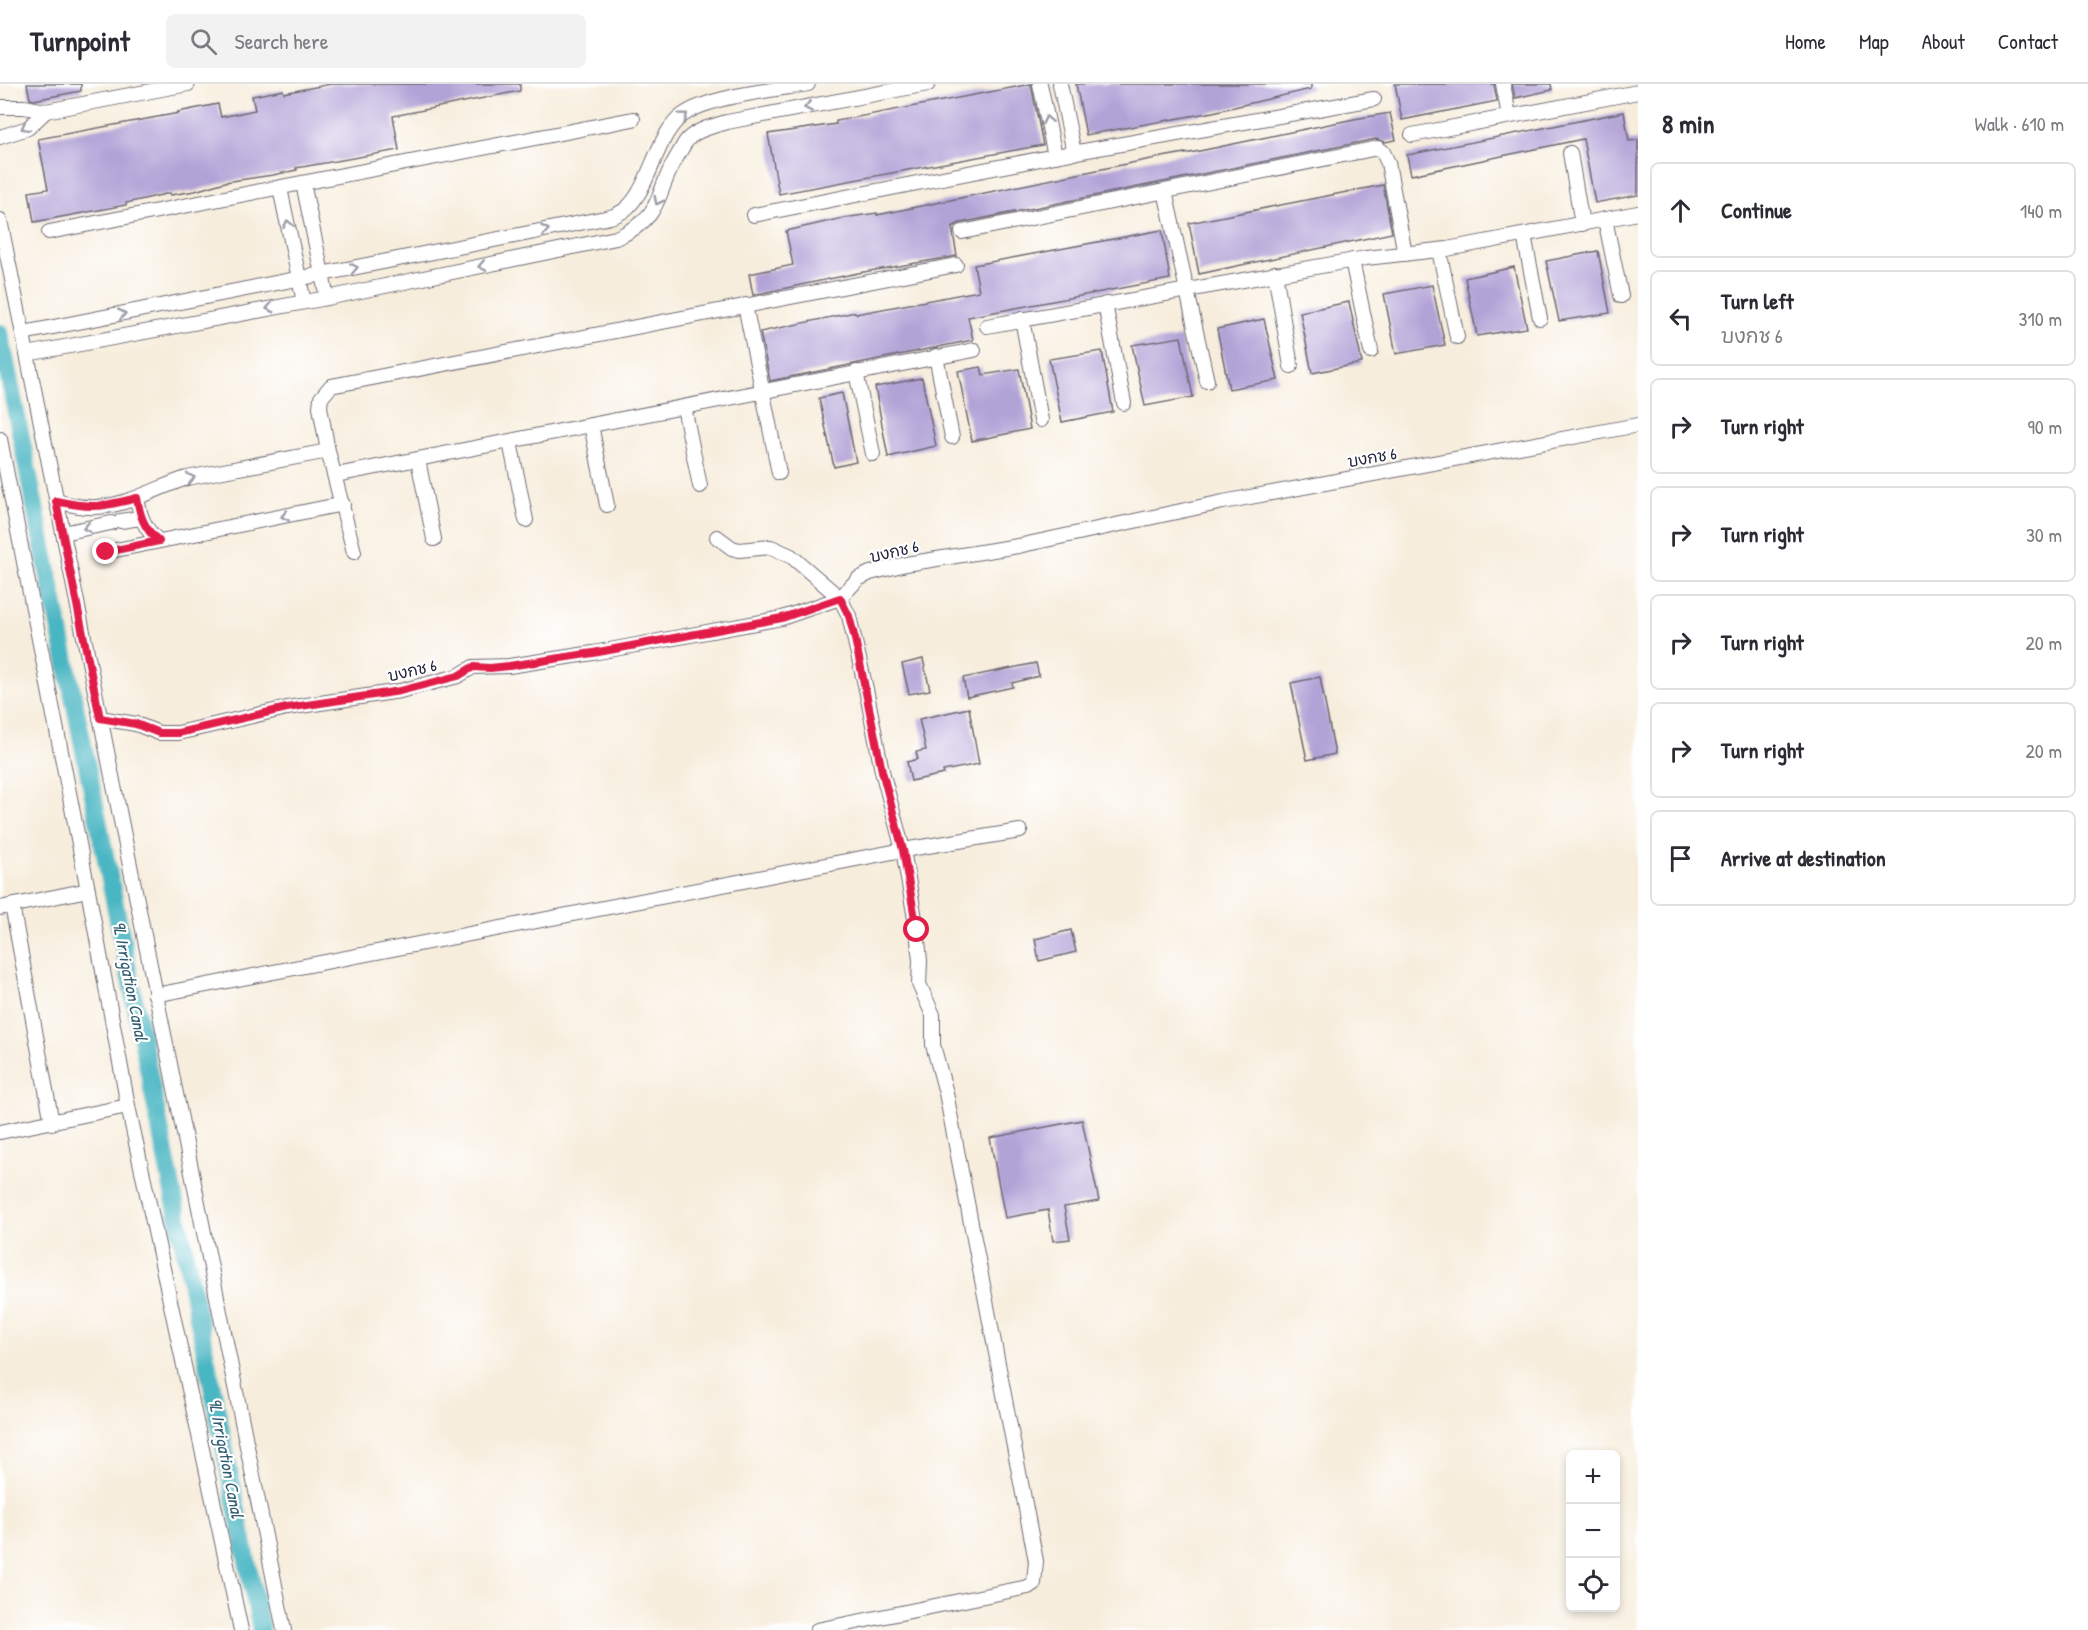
<!DOCTYPE html>
<html lang="en">
<head>
<meta charset="utf-8">
<style>
	:root { --surface:#fff; --page:#f2f2f3; --text:#2b2b33; --muted:#7c7c81; --line:#e1e1e2 }
	body { margin:0; font-family:"Patrick Hand","Playpen Sans Thai",sans-serif; background:var(--page); color:var(--text) }
	.controls { position:absolute; right:18px; bottom:18px; display:grid; overflow:hidden; border-radius:9px; box-shadow:0 3px 9px #0003 }
	.controls button { width:54px; height:54px; display:grid; place-items:center; padding:0; border:0; border-bottom:2px solid var(--line); background:var(--surface); color:var(--text); font:30px sans-serif }
	.stop { position:absolute; width:18px; height:18px; margin:-14px; border:4px solid #e11d48; border-radius:50%; background:#fff }
	.stop.end { background:#e11d48; border-color:#fff; box-shadow:0 2px 6px #0008 }
	.list { margin:0; padding:0; list-style:none }
	h2 { display:flex; justify-content:space-between; align-items:center; height:78px; margin:0; padding:0 24px; font-size:26px }
	h2 small { font-size:20px; font-weight:400; color:var(--muted) }
	.list li { display:grid; grid-template-columns:39px 1fr auto; gap:18px; align-items:center; box-sizing:border-box; height:96px; margin:0 12px 12px; padding:0 12px; border:2px solid var(--line); border-radius:9px }
	.list b { display:block; font-size:22px; white-space:nowrap }
	.list p { margin:0; font-size:20px; white-space:nowrap; color:var(--muted) }
	.list em { font-size:20px; font-style:normal; color:var(--muted) }
	.icon { flex:none; width:33px; height:33px; fill:none; stroke:currentColor; stroke-width:2; stroke-linecap:round; stroke-linejoin:round }
	.map { position:relative; flex:none; width:1638px; height:1546px; overflow:hidden }
	header { display:flex; align-items:center; gap:36px; box-sizing:border-box; height:84px; padding:0 30px; background:var(--surface); border-bottom:2px solid var(--line) }
	header strong { font-size:28px }
	nav { display:flex; gap:33px; margin-inline-start:auto; font-size:21px }
	.search { width:420px; height:54px; background:var(--page); display:flex; align-items:center; gap:15px; box-sizing:border-box; padding:0 21px; border-radius:9px; color:var(--muted); font-size:22px }
	main { display:flex }
	aside { flex:1; background:var(--surface) }
	.map>svg:first-child { display:block }
	.lines { fill:none; stroke-linecap:round; stroke-linejoin:round }
	.canal { stroke:#48b6c3; stroke-width:18 }
	.building { fill:#b2a3d7 }
	.minor-casing { stroke:#6d6973; stroke-width:16 }
	.minor { stroke:#fff; stroke-width:14 }
	.oneway { stroke:#9c9ca7 }
	.route { stroke:#e11d48; stroke-width:8 }
	.labels { text-anchor:middle; stroke-width:4.5; stroke-linejoin:round; paint-order:stroke }
	.street-label { font-size:16px; fill:#22223b; stroke:#fff }
	.water-label { font-size:18px; font-style:italic; fill:#315d71; stroke:#fff }
</style>
</head>
<body>
<header>
<strong>Turnpoint</strong>
<div class="search"><svg class="icon" aria-label="search" viewBox="0 0 24 24"><circle cx="10" cy="10" r="6"/><path d="M15 15l6 6"/></svg>Search here</div>
<nav><a>Home</a><a>Map</a><a>About</a><a>Contact</a></nav>
</header>
<main>
<div class="map">
<svg width="1638" height="1546" viewBox="0 0 1638 1546">
	<rect width="100%" height="100%" fill="#fff"/>
	<filter id="ink" filterUnits="userSpaceOnUse"><feTurbulence type="fractalNoise" baseFrequency=".0167" numOctaves="2"/><feDisplacementMap in="SourceGraphic" scale="12" xChannelSelector="R" yChannelSelector="G"/><feConvolveMatrix kernelMatrix="1 2 1 2 8 2 1 2 1" color-interpolation-filters="sRGB"/></filter>
	<filter id="wash" filterUnits="userSpaceOnUse"><feTurbulence type="fractalNoise" baseFrequency=".008" numOctaves="4" result="noise"/><feDisplacementMap in="SourceGraphic" scale="24" xChannelSelector="R" yChannelSelector="G"/><feGaussianBlur stdDeviation="1.35" result="paint"/><feColorMatrix in="noise" values="0 0 0 0 0 0 0 0 0 0 0 0 0 0 0 0 0 1.4 0 .05"/><feComposite in="paint" operator="in"/></filter>
	<g filter="url(#wash)">
		<rect width="100%" height="100%" fill="#f7eddc"/>
		<g class="lines">
			<path class="canal" d="M0 249 261 1546"/>
		</g>
		<g id="blocks">
			<g class="building">
				<path d="M27 0H81V7L34 16 30 15Z"/>
				<path d="M331 0H520V7L393 32 399 66 296 84 297 86 273 91 225 98 195 107 170 111V109L126 119V121L34 138 29 108 48 105 38 55 179 29 178 28 218 20 221 33 255 26 252 12 283 6 284 9Z"/>
				<path d="M1031 0 1043 61 779 110 768 50 836 40V37Z"/>
				<path d="M1076 0H1311V5L1213 28 1086 51Z"/>
				<path d="M1395 0H1494L1497 17 1402 36Z"/>
				<path d="M1512 0H1551L1552 6 1515 14Z"/>
				<path d="M1624 28 1629 57 1638 56V111L1595 119 1583 55 1411 91 1407 71Z"/>
				<path d="M1390 29 1396 56 1385 58 1376 55 960 139 952 143 957 172 858 189 753 211 749 190 793 181 786 147 843 134 877 129V131L1151 75 1185 69V70L1354 35Z"/>
				<path d="M1383 101 1392 149 1199 190 1189 139Z"/>
				<path d="M1162 146 1170 195 968 233 973 256 770 297 760 248 855 228 856 230 979 207 974 181Z"/>
				<path d="M1598 167 1610 229 1559 237 1546 177Z"/>
				<path d="M1514 183 1527 244 1477 252 1465 194Z"/>
				<path d="M1432 201 1445 261 1396 270 1384 210Z"/>
				<path d="M1349 218 1362 279 1312 289 1300 228Z"/>
				<path d="M1264 235 1278 296 1229 305 1217 245Z"/>
				<path d="M1181 253 1193 313 1145 322 1132 261Z"/>
				<path d="M1102 267 1113 328 1062 338 1049 275Z"/>
				<path d="M981 283 983 291 1019 285 1030 345 972 357 958 287Z"/>
				<path d="M922 294 936 362 888 373 875 303Z"/>
				<path d="M842 309 856 378 834 383 819 314Z"/>
				<path d="M923 575 930 606 909 610 902 580Z"/>
				<path d="M1036 579 1039 592 1012 599 1013 603 967 613 963 594Z"/>
				<path d="M1320 593 1335 670 1307 676 1291 599Z"/>
				<path d="M969 624 979 680 943 687 944 690 911 697 907 678 918 675 916 668 926 666 919 635Z"/>
				<path d="M1071 846 1076 868 1039 877 1035 855Z"/>
				<path d="M1082 1036 1099 1117 1064 1123 1070 1155 1053 1157 1048 1126 1005 1134 990 1054Z"/>
			</g>
		</g>
	</g>
	<g filter="url(#ink)">
		<use href="#blocks" fill-opacity="0" stroke="#6d6973" stroke-width="1.5"/>
		<g class="lines">
			<defs>
				<g id="minor">
					<path d="M1040 0 1055 72"/>
					<path d="M1060 0 1074 69"/>
					<path d="M1503 0 1509 32"/>
					<path d="M0 23H24L46 27 188 0"/>
					<path d="M1412 51 1638 8"/>
					<path d="M0 53 28 44 46 27"/>
					<path d="M1570 69 1582 140"/>
					<path d="M303 99 327 214"/>
					<path d="M280 104 304 218"/>
					<path d="M1165 107 1207 297"/>
					<path d="M754 131 1055 72 1374 15"/>
					<path d="M1605 135 1621 212"/>
					<path d="M0 136 284 1546"/>
					<path d="M49 148 633 35"/>
					<path d="M962 148 1378 64 1383 68 1388 79 1405 170"/>
					<path d="M1524 151 1540 234"/>
					<path d="M1439 166 1457 253"/>
					<path d="M1352 176 1371 267"/>
					<path d="M1275 189 1291 282"/>
					<path d="M1105 220 1124 319"/>
					<path d="M745 221 779 389"/>
					<path d="M1022 235 1041 336"/>
					<path d="M987 242 1366 174 1447 165 1638 129"/>
					<path d="M23 249 600 135C606 134 613 133 618 130 650 115 653 52 683 31 709 12 775 6 808 0"/>
					<path d="M27 270 327 214 616 154C666 132 654 109 678 71 681 66 684 59 688 55 698 45 714 42 727 38L928 0"/>
					<path d="M936 272 952 353"/>
					<path d="M856 288 873 370"/>
					<path d="M684 323 700 402"/>
					<path d="M591 341 607 421"/>
					<path d="M0 355 88 806 128 1022 241 1546"/>
					<path d="M510 358 526 436"/>
					<path d="M418 376 434 455"/>
					<path d="M336 391 974 266"/>
					<path d="M137 414C140 432 144 445 159 457"/>
					<path d="M56 417C66 419 78 423 88 423 123 425 155 404 187 394L328 367"/>
					<path d="M121 437 140 434"/>
					<path d="M63 449 111 439"/>
					<path d="M717 453 732 464 739 466 771 463 791 472 840 514 849 532 866 605 882 687 903 766 917 846 920 877 919 900 933 931V961L946 1009 1036 1477 1034 1499 1028 1503 817 1546"/>
					<path d="M106 468 343 420"/>
					<path d="M354 468 328 367 320 323 321 314 331 302 956 181"/>
					<path d="M100 634 136 640 159 649H178L287 624 400 607 458 592 473 583 509 582 593 569 782 534 840 514 858 495 870 489 906 480 1018 462 1223 418 1638 341"/>
					<path d="M12 821 52 1039"/>
					<path d="M0 824 88 806"/>
					<path d="M155 911 903 766 1020 747"/>
					<path d="M0 1048 128 1022"/>
				</g>
			</defs>
			<use href="#minor" class="minor-casing"/>
			<use href="#minor" class="minor"/>
		</g>
		<defs><path id="oneway-chevron" d="M-2-3.5L2.5 0L-2 3.5" fill="none" stroke-width="1.6" stroke-linecap="round" stroke-linejoin="round" transform="scale(1.5)"/></defs>
		<g class="oneway">
			<use href="#oneway-chevron" transform="translate(808 23) rotate(169)"/>
			<use href="#oneway-chevron" transform="translate(684 32) rotate(-37)"/>
			<use href="#oneway-chevron" transform="translate(1047 36) rotate(-102)"/>
			<use href="#oneway-chevron" transform="translate(25 43) rotate(151)"/>
			<use href="#oneway-chevron" transform="translate(658 117) rotate(117)"/>
			<use href="#oneway-chevron" transform="translate(288 140) rotate(-102)"/>
			<use href="#oneway-chevron" transform="translate(545 146) rotate(-11)"/>
			<use href="#oneway-chevron" transform="translate(482 182) rotate(168)"/>
			<use href="#oneway-chevron" transform="translate(354 184) rotate(-11)"/>
			<use href="#oneway-chevron" transform="translate(270 224) rotate(169)"/>
			<use href="#oneway-chevron" transform="translate(122 230) rotate(-11)"/>
			<use href="#oneway-chevron" transform="translate(191 394) rotate(-12)"/>
			<use href="#oneway-chevron" transform="translate(285 432) rotate(169)"/>
			<use href="#oneway-chevron" transform="translate(87 444) rotate(168)"/>
		</g>
	</g>
	<g class="lines" filter="url(#ink)">
		<path class="route" d="M106 468 159 457C144 445 140 432 137 414 101 423 93 425 56 417L100 634 136 640 159 649H178L287 624 400 607 458 592 473 583 490 584 509 582 593 569 782 534 840 514 849 532 855 555 882 687 903 766 917 846"/>
	</g>
	<g class="labels">
		<g class="street-label">
			<text transform="translate(1372 373) rotate(-10)" y="6">บงกช 6</text>
			<text transform="translate(894 467) rotate(-13)" y="6">บงกช 6</text>
			<text transform="translate(412 586) rotate(-13)" y="6">บงกช 6</text>
		</g>
		<g class="water-label">
			<text transform="translate(130 897) rotate(79)" y="6">9L Irrigation Canal</text>
			<text transform="translate(226 1374) rotate(79)" y="6">9L Irrigation Canal</text>
		</g>
	</g>
</svg>
<div class="controls">
<button>+</button>
<button>−</button>
<button><svg class="icon" aria-label="locate" viewBox="0 0 24 24"><circle cx="12" cy="12" r="6"/><path d="M12 2v4M12 18v4M2 12h4M18 12h4"/></svg></button>
</div>
<div class="stop" style="left:917px;top:846px"></div>
<div class="stop end" style="left:106px;top:468px"></div>
</div>
<aside>
<h2>8 min<small>Walk · 610 m</small></h2>
<ul class="list">
<li><svg class="icon" aria-label="ahead" viewBox="0 0 24 24"><path d="M12 20V5M6 11l6-6 6 6"/></svg><div><b>Continue</b></div><em>140 m</em></li>
<li><svg class="icon" aria-label="left" viewBox="0 0 24 24"><path d="M17 20v-9H6M10 6l-5 5 5 5"/></svg><div><b>Turn left</b><p>บงกช 6</p></div><em>310 m</em></li>
<li><svg class="icon" aria-label="right" viewBox="0 0 24 24"><path d="M7 20v-9h11M14 6l5 5-5 5"/></svg><div><b>Turn right</b></div><em>90 m</em></li>
<li><svg class="icon" aria-label="right" viewBox="0 0 24 24"><path d="M7 20v-9h11M14 6l5 5-5 5"/></svg><div><b>Turn right</b></div><em>30 m</em></li>
<li><svg class="icon" aria-label="right" viewBox="0 0 24 24"><path d="M7 20v-9h11M14 6l5 5-5 5"/></svg><div><b>Turn right</b></div><em>20 m</em></li>
<li><svg class="icon" aria-label="right" viewBox="0 0 24 24"><path d="M7 20v-9h11M14 6l5 5-5 5"/></svg><div><b>Turn right</b></div><em>20 m</em></li>
<li><svg class="icon" aria-label="arrive" viewBox="0 0 24 24"><path d="M6 21V4h12l-3 4 3 4H6"/></svg><div><b>Arrive at destination</b></div></li>
</ul>
</aside>
</main>
</body>
</html>
